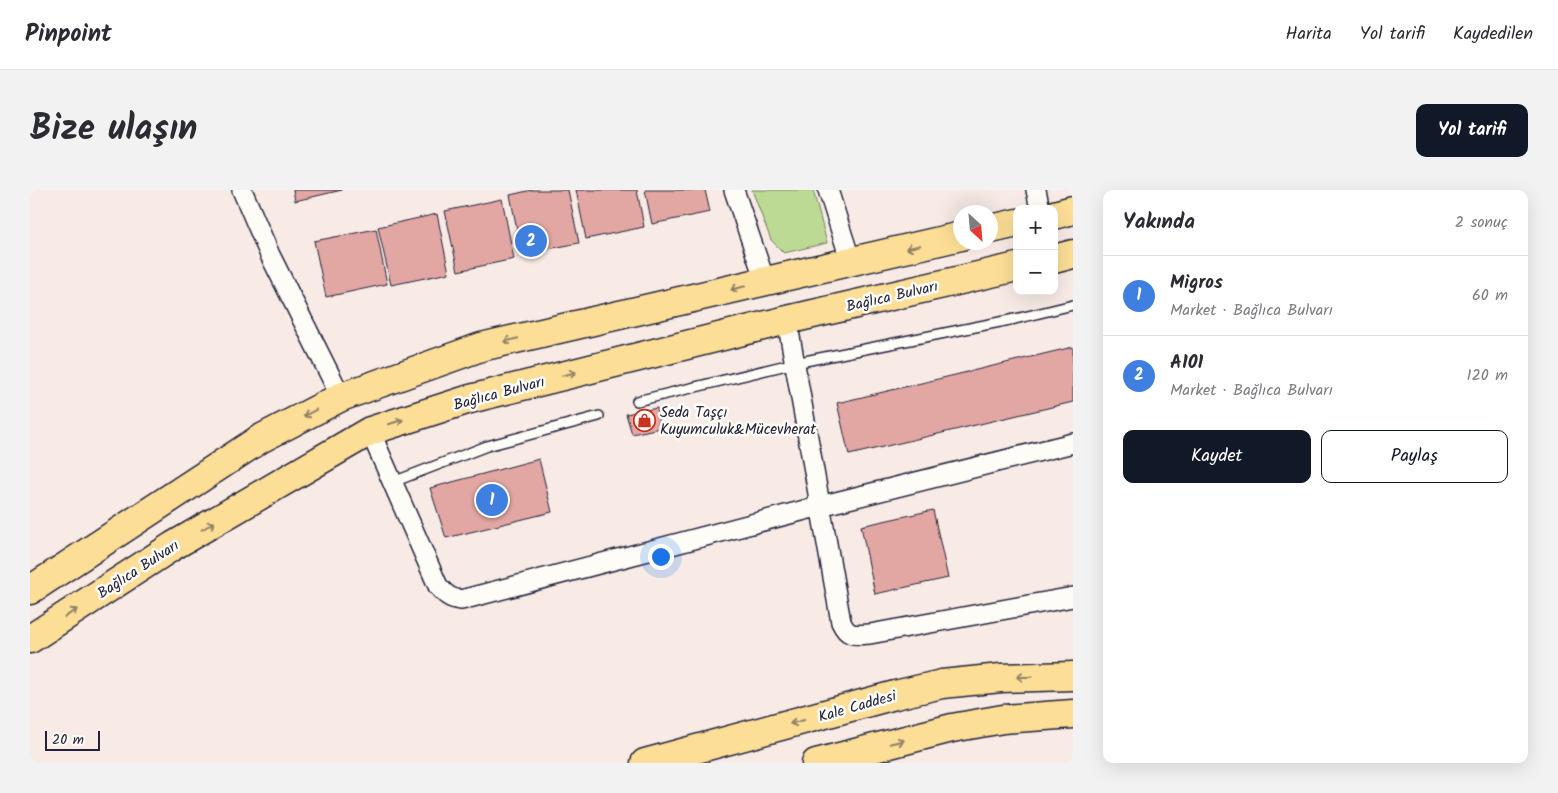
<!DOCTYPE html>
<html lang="tr">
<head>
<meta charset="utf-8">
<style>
	:root { --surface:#fff; --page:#f2f2f3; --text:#2b2b33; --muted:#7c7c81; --line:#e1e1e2; --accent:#111827 }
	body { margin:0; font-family:Kalam,sans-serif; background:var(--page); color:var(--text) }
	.controls { position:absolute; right:15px; top:15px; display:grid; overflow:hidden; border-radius:10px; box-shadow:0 5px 20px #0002 }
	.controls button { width:45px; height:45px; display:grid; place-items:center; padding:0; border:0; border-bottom:1px solid var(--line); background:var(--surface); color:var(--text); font:25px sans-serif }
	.compass { position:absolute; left:923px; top:15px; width:45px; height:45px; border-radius:50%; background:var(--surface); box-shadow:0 5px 20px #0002; rotate:154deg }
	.scale { position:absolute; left:15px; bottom:12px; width:55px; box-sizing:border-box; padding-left:5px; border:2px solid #22223b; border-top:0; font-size:14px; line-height:18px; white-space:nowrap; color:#22223b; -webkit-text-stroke:4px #fdfcf7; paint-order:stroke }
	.you { position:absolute; left:630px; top:366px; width:18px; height:18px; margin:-12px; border:4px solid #fff; border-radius:50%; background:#1a73e8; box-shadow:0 0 0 8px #1a73e833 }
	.badge { display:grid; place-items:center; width:32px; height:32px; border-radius:50%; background:var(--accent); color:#fff; font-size:16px; font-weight:700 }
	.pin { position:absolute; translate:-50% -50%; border:2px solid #fff; box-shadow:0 1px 5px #0006 }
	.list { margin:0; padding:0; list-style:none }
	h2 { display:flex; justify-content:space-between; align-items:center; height:65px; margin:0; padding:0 20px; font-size:21px }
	h2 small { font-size:16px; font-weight:400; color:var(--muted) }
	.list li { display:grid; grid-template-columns:32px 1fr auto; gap:15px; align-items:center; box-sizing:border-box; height:80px; padding:0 20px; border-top:1px solid var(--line) }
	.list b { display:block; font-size:19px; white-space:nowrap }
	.list p { margin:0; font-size:16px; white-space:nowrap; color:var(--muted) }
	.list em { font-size:16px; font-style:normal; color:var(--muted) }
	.actions { display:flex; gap:10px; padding:15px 20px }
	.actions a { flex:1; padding:11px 0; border:1px solid var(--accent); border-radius:10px; text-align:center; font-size:18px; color:var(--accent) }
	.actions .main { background:var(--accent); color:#fff }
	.map { position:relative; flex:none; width:1043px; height:573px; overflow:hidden; border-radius:10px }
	header { display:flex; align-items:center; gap:30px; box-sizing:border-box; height:70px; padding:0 25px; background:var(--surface); border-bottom:1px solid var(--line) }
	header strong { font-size:24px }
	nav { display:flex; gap:28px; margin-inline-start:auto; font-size:18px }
	.intro { display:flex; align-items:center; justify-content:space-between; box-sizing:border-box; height:120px; padding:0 30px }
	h1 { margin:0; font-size:35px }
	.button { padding:12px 22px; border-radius:10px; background:var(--accent); color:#fff; font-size:18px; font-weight:700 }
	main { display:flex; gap:30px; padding:0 30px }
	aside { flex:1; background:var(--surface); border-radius:10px; box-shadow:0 5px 20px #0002 }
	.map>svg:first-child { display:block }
	.green { fill:#bcda93; stroke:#6f7e67 }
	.building { fill:#e2a7a3; stroke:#22223b }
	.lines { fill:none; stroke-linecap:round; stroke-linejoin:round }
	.lane-casing { stroke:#22223b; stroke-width:12 }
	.street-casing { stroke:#22223b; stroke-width:22 }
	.primary-casing { stroke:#22223b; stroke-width:31 }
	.lane { stroke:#fdfcf7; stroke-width:9 }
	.street { stroke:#fdfcf7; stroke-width:19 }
	.primary { stroke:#fcde96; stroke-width:28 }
	.oneway { stroke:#8f8068 }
	.labels { text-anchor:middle; stroke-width:5; stroke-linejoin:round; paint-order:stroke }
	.street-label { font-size:15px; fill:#22223b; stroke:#fdfcf7 }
	.poi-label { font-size:15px; fill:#22223b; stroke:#fdfcf7; text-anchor:start }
</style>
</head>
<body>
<header>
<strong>Pinpoint</strong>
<nav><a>Harita</a><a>Yol tarifi</a><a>Kaydedilen</a></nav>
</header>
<div class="intro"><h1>Bize ulaşın</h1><a class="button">Yol tarifi</a></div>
<main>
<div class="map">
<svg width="1043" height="573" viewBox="0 0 1043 573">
	<rect width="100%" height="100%" fill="#f8ebe6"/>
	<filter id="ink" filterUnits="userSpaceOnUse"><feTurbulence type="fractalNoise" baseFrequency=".02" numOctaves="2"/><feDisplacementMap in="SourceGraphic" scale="10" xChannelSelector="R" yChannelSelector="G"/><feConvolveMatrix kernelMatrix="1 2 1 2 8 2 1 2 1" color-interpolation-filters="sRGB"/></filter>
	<g filter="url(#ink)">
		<path class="green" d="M722 0H783L797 53 754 63 741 50Z"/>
		<g class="building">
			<path d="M263 0H312L265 11Z"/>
			<path d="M502 0H538L549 53 492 64 480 5Z"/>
			<path d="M546 0H607L614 37 556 49Z"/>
			<path d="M615 0H675L680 22 622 34Z"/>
			<path d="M472 9 484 69 428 81 415 21Z"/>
			<path d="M407 24 419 83 361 95 348 37Z"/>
			<path d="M346 39 357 94 296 107 284 51Z"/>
			<path d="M1043 157V212L819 265 807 213Z"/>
			<path d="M627 218 630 238 602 244 596 224Z"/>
			<path d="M509 269 522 322 416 348 400 298Z"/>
			<path d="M903 320 918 388 845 404 831 336Z"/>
		</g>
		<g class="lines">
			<defs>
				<g id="lane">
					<path d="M607 211 765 173 985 129 1043 115"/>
					<path d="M363 292 457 256 569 226"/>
				</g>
				<g id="street">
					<path d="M212 0 240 65 311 207"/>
					<path d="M704 0 735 91"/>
					<path d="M798 0 821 72"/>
					<path d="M1006 0 1010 19"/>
					<path d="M757 130 811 432C818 447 824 445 840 444L1043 407"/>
					<path d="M340 241 408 396C415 404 420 409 431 410L790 316 1043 253"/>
				</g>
				<g id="primary">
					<path d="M1024 25 1043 20"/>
					<path d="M961 39 987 33"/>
					<path d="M1024 69 1043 64"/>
					<path d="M0 400 230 249 311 207 451 157 931 46"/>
					<path d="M0 449 143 356 340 241 440 209 757 130 987 77"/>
					<path d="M615 573 865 505 912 494 971 488 1043 486"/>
					<path d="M786 573 922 538 973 529 1043 524"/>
				</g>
			</defs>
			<use href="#lane" class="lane-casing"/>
			<use href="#street" class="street-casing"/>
			<use href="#primary" class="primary-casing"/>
			<use href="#lane" class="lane"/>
			<use href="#street" class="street"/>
			<use href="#primary" class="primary"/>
		</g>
		<defs><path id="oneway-shaft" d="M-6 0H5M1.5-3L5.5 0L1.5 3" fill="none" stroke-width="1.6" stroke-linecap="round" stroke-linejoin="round" transform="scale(1.25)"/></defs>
		<g class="oneway">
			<use href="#oneway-shaft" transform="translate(883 57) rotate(167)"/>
			<use href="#oneway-shaft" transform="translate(708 98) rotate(167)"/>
			<use href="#oneway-shaft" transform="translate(481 150) rotate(167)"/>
			<use href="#oneway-shaft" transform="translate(539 184) rotate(-14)"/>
			<use href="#oneway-shaft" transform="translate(280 223) rotate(152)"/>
			<use href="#oneway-shaft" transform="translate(366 232) rotate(-18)"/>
			<use href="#oneway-shaft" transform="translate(178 336) rotate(-30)"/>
			<use href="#oneway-shaft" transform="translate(41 423) rotate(-33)"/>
			<use href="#oneway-shaft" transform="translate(994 487) rotate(178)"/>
			<use href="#oneway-shaft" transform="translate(767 532) rotate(165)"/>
			<use href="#oneway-shaft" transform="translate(867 552) rotate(-14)"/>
		</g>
	</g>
	<defs>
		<symbol id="shop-ring" viewBox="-11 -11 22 22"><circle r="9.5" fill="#fdfcf7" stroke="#c8321e" stroke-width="1.5"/><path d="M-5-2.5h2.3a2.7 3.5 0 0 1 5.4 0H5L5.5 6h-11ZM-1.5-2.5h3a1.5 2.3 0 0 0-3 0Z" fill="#c8321e"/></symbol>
	</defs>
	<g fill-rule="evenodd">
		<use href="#shop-ring" x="602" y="218" width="25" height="25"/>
	</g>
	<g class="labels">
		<g class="street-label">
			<text transform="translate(862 106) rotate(-13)" y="5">Bağlıca Bulvarı</text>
			<text transform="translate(469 203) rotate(-15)" y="5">Bağlıca Bulvarı</text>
			<text transform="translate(108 379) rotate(-33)" y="5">Bağlıca Bulvarı</text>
			<text transform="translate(827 516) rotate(-16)" y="5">Kale Caddesi</text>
		</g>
		<g class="poi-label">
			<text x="630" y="227">Seda Taşçı<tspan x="630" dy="17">Kuyumculuk&amp;Mücevherat</tspan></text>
		</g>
	</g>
</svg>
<div class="controls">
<button>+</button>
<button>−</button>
</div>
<svg class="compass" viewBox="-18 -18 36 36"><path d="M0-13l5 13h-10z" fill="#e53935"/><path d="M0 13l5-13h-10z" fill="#7c7c81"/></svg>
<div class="scale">20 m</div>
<div class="you"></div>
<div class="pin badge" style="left:462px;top:310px;background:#3f7fe0">1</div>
<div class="pin badge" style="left:501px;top:51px;background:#3f7fe0">2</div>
</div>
<aside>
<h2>Yakında<small>2 sonuç</small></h2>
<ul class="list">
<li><span class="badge" style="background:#3f7fe0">1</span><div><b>Migros</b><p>Market · Bağlıca Bulvarı</p></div><em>60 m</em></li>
<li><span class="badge" style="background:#3f7fe0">2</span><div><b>A101</b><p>Market · Bağlıca Bulvarı</p></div><em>120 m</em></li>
</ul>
<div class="actions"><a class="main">Kaydet</a><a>Paylaş</a></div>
</aside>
</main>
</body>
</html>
